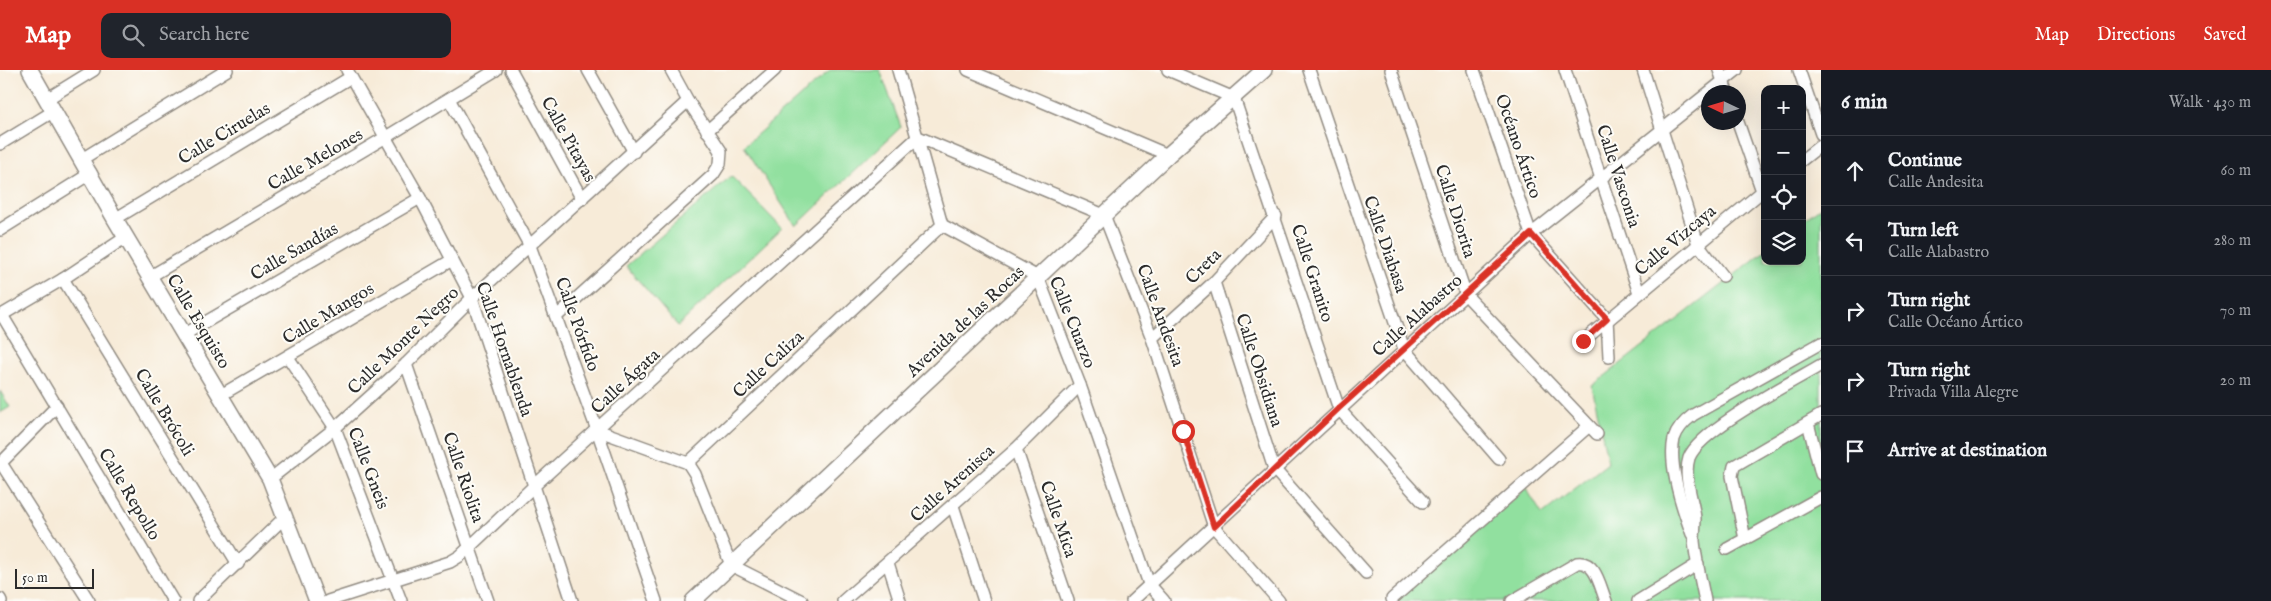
<!DOCTYPE html>
<html lang="en">
<head>
<meta charset="utf-8">
<style>
	:root { --surface:#171b24; --page:#20242c; --text:#f1f3f6; --muted:#9ea1a6; --line:#363941; --accent:#d93025 }
	body { margin:0; font-family:"IM FELL English",serif; background:var(--page); color:var(--text) }
	.controls { position:absolute; right:15px; top:15px; display:grid; overflow:hidden; border-radius:10px; box-shadow:0 5px 20px #0002 }
	.controls button { width:45px; height:45px; display:grid; place-items:center; padding:0; border:0; border-bottom:1px solid var(--line); background:var(--surface); color:var(--text); font:25px sans-serif }
	.compass { position:absolute; left:1701px; top:15px; width:45px; height:45px; border-radius:50%; background:var(--surface); box-shadow:0 5px 20px #0002; rotate:274deg }
	.scale { position:absolute; left:15px; bottom:12px; width:79px; box-sizing:border-box; padding-left:5px; border:2px solid #2b2b2b; border-top:0; font-size:14px; line-height:18px; white-space:nowrap; color:#2b2b2b; -webkit-text-stroke:4px #fdfcf7; paint-order:stroke }
	.stop { position:absolute; width:15px; height:15px; margin:-11px; border:4px solid #d93025; border-radius:50%; background:#fff }
	.stop.end { background:#d93025; border-color:#fff; box-shadow:0 1px 5px #0008 }
	.list { margin:0; padding:0; list-style:none }
	h2 { display:flex; justify-content:space-between; align-items:center; height:65px; margin:0; padding:0 20px; font-size:21px }
	h2 small { font-size:16px; font-weight:400; color:var(--muted) }
	.list li { display:grid; grid-template-columns:32px 1fr auto; gap:15px; align-items:center; box-sizing:border-box; height:70px; padding:0 20px; border-top:1px solid var(--line) }
	.list b { display:block; font-size:19px; white-space:nowrap }
	.list p { margin:0; font-size:16px; white-space:nowrap; color:var(--muted) }
	.list em { font-size:16px; font-style:normal; color:var(--muted) }
	.icon { flex:none; width:28px; height:28px; fill:none; stroke:currentColor; stroke-width:2; stroke-linecap:round; stroke-linejoin:round }
	.map { position:relative; flex:none; width:1821px; height:531px; overflow:hidden }
	header { display:flex; align-items:center; gap:30px; box-sizing:border-box; height:70px; padding:0 25px; background:var(--accent); color:#fff }
	header strong { font-size:24px }
	nav { display:flex; gap:28px; margin-inline-start:auto; font-size:18px }
	.search { width:350px; height:45px; background:var(--page); display:flex; align-items:center; gap:12px; box-sizing:border-box; padding:0 18px; border-radius:10px; color:var(--muted); font-size:19px }
	main { display:flex }
	aside { flex:1; background:var(--surface) }
	.map>svg:first-child { display:block }
	.green { fill:#91e09f; stroke:#5e8665 }
	.lines { fill:none; stroke-linecap:round; stroke-linejoin:round }
	.minor-casing { stroke:#918b82; stroke-width:14 }
	.tertiary-casing { stroke:#918b82; stroke-width:18 }
	.minor { stroke:#fff; stroke-width:11 }
	.tertiary { stroke:#fff; stroke-width:15 }
	.route { stroke:#d93025; stroke-width:6 }
	.labels { text-anchor:middle; stroke-width:4; stroke-linejoin:round; paint-order:stroke }
	.street-label { font-size:18px; fill:#2b2b2b; stroke:#fdfcf7 }
</style>
</head>
<body>
<header>
<strong>Map</strong>
<div class="search"><svg class="icon" aria-label="search" viewBox="0 0 24 24"><circle cx="10" cy="10" r="6"/><path d="M15 15l6 6"/></svg>Search here</div>
<nav><a>Map</a><a>Directions</a><a>Saved</a></nav>
</header>
<main>
<div class="map">
<svg width="1821" height="531" viewBox="0 0 1821 531">
	<rect width="100%" height="100%" fill="#fdfcf7"/>
	<filter id="ink" filterUnits="userSpaceOnUse"><feTurbulence type="fractalNoise" baseFrequency=".02" numOctaves="2"/><feDisplacementMap in="SourceGraphic" scale="10" xChannelSelector="R" yChannelSelector="G"/><feConvolveMatrix kernelMatrix="1 2 1 2 8 2 1 2 1" color-interpolation-filters="sRGB"/></filter>
	<filter id="wash" filterUnits="userSpaceOnUse"><feTurbulence type="fractalNoise" baseFrequency=".0096" numOctaves="4" result="noise"/><feDisplacementMap in="SourceGraphic" scale="20" xChannelSelector="R" yChannelSelector="G"/><feGaussianBlur stdDeviation="1.12" result="paint"/><feColorMatrix in="noise" values="0 0 0 0 0 0 0 0 0 0 0 0 0 0 0 0 0 1.4 0 .05"/><feComposite in="paint" operator="in"/></filter>
	<g filter="url(#wash)">
		<rect width="100%" height="100%" fill="#f7ebd8"/>
		<g class="green">
			<path d="M830 0H880L901 57 796 156 744 76Z"/>
			<path d="M731 106 782 158 678 256 626 196Z"/>
			<path d="M1821 137V531H1392L1526 418 1542 444 1608 393 1592 316 1765 181V191H1802V151Z"/>
			<path d="M0 321 10 337 0 343Z"/>
		</g>
	</g>
	<g filter="url(#ink)">
		<g class="lines">
			<defs>
				<g id="minor">
					<path d="M347 0 420 128 472 228 572 531"/>
					<path d="M511 0 582 129"/>
					<path d="M588 0 634 82"/>
					<path d="M898 0 942 155 1038 207 1080 315 1149 514 1164 531"/>
					<path d="M968 0 1168 85"/>
					<path d="M1168 0 1234 28 1339 339 1423 432"/>
					<path d="M1309 0 1404 279 1499 389"/>
					<path d="M1391 0 1466 225 1597 364"/>
					<path d="M1474 0 1531 164 1607 249"/>
					<path d="M1565 0 1639 223"/>
					<path d="M1643 0 1698 174 1723 206"/>
					<path d="M1719 0 1727 22"/>
					<path d="M1799 0 1821 64"/>
					<path d="M47 29 94 0"/>
					<path d="M449 29 530 176 597 360 656 531"/>
					<path d="M1738 52 1762 121"/>
					<path d="M707 61 775 0"/>
					<path d="M0 74 54 41"/>
					<path d="M82 89 227 0"/>
					<path d="M1802 90 1821 75"/>
					<path d="M115 149 351 7"/>
					<path d="M0 160 91 103"/>
					<path d="M151 206 386 67 496 0"/>
					<path d="M63 209 238 494"/>
					<path d="M1214 212 1274 399 1366 503"/>
					<path d="M2 245 173 531"/>
					<path d="M0 246 63 209 126 167"/>
					<path d="M557 246 713 105 720 94 721 81 688 31 671 0"/>
					<path d="M1607 249 1609 287"/>
					<path d="M185 264 420 128"/>
					<path d="M1152 268 1214 212 1276 146"/>
					<path d="M1583 271 1765 119"/>
					<path d="M288 287 335 358 401 531"/>
					<path d="M406 294 488 531"/>
					<path d="M221 325 452 190"/>
					<path d="M1808 353 1821 404"/>
					<path d="M597 360 688 393"/>
					<path d="M1016 379 1068 531"/>
					<path d="M1 393 89 531"/>
					<path d="M688 393 942 155"/>
					<path d="M688 393 695 404 731 495 802 531"/>
					<path d="M0 394 57 336"/>
					<path d="M270 409 335 358 406 294 472 228 688 31"/>
					<path d="M953 436 984 531"/>
					<path d="M1692 464C1683 440 1668 395 1674 369 1677 359 1685 351 1693 345L1821 273"/>
					<path d="M1745 469 1732 406 1734 396 1821 345"/>
					<path d="M1727 479 1821 427"/>
					<path d="M888 493 900 531"/>
					<path d="M0 529 1 531"/>
					<path d="M1392 529 1589 356"/>
					<path d="M198 531 285 447"/>
					<path d="M328 531 450 492 460 486 534 416 918 67 1104 145 1152 268 1214 457 1279 531"/>
					<path d="M843 531 1016 379 1080 315"/>
					<path d="M1132 531 1531 164 1737 0"/>
					<path d="M1512 531 1577 493C1596 490 1600 517 1606 531"/>
					<path d="M1638 531 1698 494"/>
					<path d="M1705 531C1701 511 1696 491 1694 471 1694 464 1695 456 1695 448 1693 430 1683 407 1689 388 1699 360 1792 312 1821 295"/>
				</g>
				<g id="tertiary">
					<path d="M30 0 115 149 270 409 317 531"/>
					<path d="M693 531 1168 85 1264 0"/>
				</g>
			</defs>
			<use href="#minor" class="minor-casing"/>
			<use href="#tertiary" class="tertiary-casing"/>
			<use href="#minor" class="minor"/>
			<use href="#tertiary" class="tertiary"/>
		</g>
	</g>
	<g class="lines" filter="url(#ink)">
		<path class="route" d="M1183 361 1214 457 1339 338 1531 164 1607 249 1583 271"/>
	</g>
	<g class="labels">
		<g class="street-label">
			<text transform="translate(224 63) rotate(-31)" y="6">Calle Ciruelas</text>
			<text transform="translate(569 69) rotate(61)" y="6">Calle Pitayas</text>
			<text transform="translate(1519 76) rotate(71)" y="6">Océano Ártico</text>
			<text transform="translate(315 89) rotate(-30)" y="6">Calle Melones</text>
			<text transform="translate(1619 106) rotate(72)" y="6">Calle Vasconia</text>
			<text transform="translate(1456 141) rotate(72)" y="6">Calle Diorita</text>
			<text transform="translate(1675 170) rotate(-40)" y="6">Calle Vizcaya</text>
			<text transform="translate(1386 174) rotate(71)" y="6">Calle Diabasa</text>
			<text transform="translate(294 181) rotate(-30)" y="6">Calle Sandías</text>
			<text transform="translate(1203 196) rotate(-45)" y="6">Creta</text>
			<text transform="translate(1313 203) rotate(72)" y="6">Calle Granito</text>
			<text transform="translate(328 243) rotate(-31)" y="6">Calle Mangos</text>
			<text transform="translate(1161 245) rotate(70)" y="6">Calle Andesita</text>
			<text transform="translate(1417 245) rotate(-42)" y="6">Calle Alabastro</text>
			<text transform="translate(199 251) rotate(59)" y="6">Calle Esquisto</text>
			<text transform="translate(965 251) rotate(-43)" y="6">Avenida de las Rocas</text>
			<text transform="translate(1073 252) rotate(68)" y="6">Calle Cuarzo</text>
			<text transform="translate(578 254) rotate(70)" y="6">Calle Pórfido</text>
			<text transform="translate(403 270) rotate(-44)" y="6">Calle Monte Negro</text>
			<text transform="translate(505 279) rotate(71)" y="6">Calle Hornablenda</text>
			<text transform="translate(768 294) rotate(-43)" y="6">Calle Caliza</text>
			<text transform="translate(1260 300) rotate(72)" y="6">Calle Obsidiana</text>
			<text transform="translate(625 311) rotate(-43)" y="6">Calle Ágata</text>
			<text transform="translate(165 342) rotate(59)" y="6">Calle Brócoli</text>
			<text transform="translate(369 398) rotate(69)" y="6">Calle Gneis</text>
			<text transform="translate(464 407) rotate(71)" y="6">Calle Riolita</text>
			<text transform="translate(952 413) rotate(-42)" y="6">Calle Arenisca</text>
			<text transform="translate(130 424) rotate(59)" y="6">Calle Repollo</text>
			<text transform="translate(1059 449) rotate(71)" y="6">Calle Mica</text>
		</g>
	</g>
</svg>
<div class="controls">
<button>+</button>
<button>−</button>
<button><svg class="icon" aria-label="locate" viewBox="0 0 24 24"><circle cx="12" cy="12" r="6"/><path d="M12 2v4M12 18v4M2 12h4M18 12h4"/></svg></button>
<button><svg class="icon" aria-label="layers" viewBox="0 0 24 24"><path d="M12 4l9 5-9 5-9-5zM3 14l9 5 9-5"/></svg></button>
</div>
<svg class="compass" viewBox="-18 -18 36 36"><path d="M0-13l5 13h-10z" fill="#e53935"/><path d="M0 13l5-13h-10z" fill="#9ea1a6"/></svg>
<div class="scale">50 m</div>
<div class="stop" style="left:1183px;top:361px"></div>
<div class="stop end" style="left:1583px;top:271px"></div>
</div>
<aside>
<h2>6 min<small>Walk · 430 m</small></h2>
<ul class="list">
<li><svg class="icon" aria-label="ahead" viewBox="0 0 24 24"><path d="M12 20V5M6 11l6-6 6 6"/></svg><div><b>Continue</b><p>Calle Andesita</p></div><em>60 m</em></li>
<li><svg class="icon" aria-label="left" viewBox="0 0 24 24"><path d="M17 20v-9H6M10 6l-5 5 5 5"/></svg><div><b>Turn left</b><p>Calle Alabastro</p></div><em>280 m</em></li>
<li><svg class="icon" aria-label="right" viewBox="0 0 24 24"><path d="M7 20v-9h11M14 6l5 5-5 5"/></svg><div><b>Turn right</b><p>Calle Océano Ártico</p></div><em>70 m</em></li>
<li><svg class="icon" aria-label="right" viewBox="0 0 24 24"><path d="M7 20v-9h11M14 6l5 5-5 5"/></svg><div><b>Turn right</b><p>Privada Villa Alegre</p></div><em>20 m</em></li>
<li><svg class="icon" aria-label="arrive" viewBox="0 0 24 24"><path d="M6 21V4h12l-3 4 3 4H6"/></svg><div><b>Arrive at destination</b></div></li>
</ul>
</aside>
</main>
</body>
</html>
